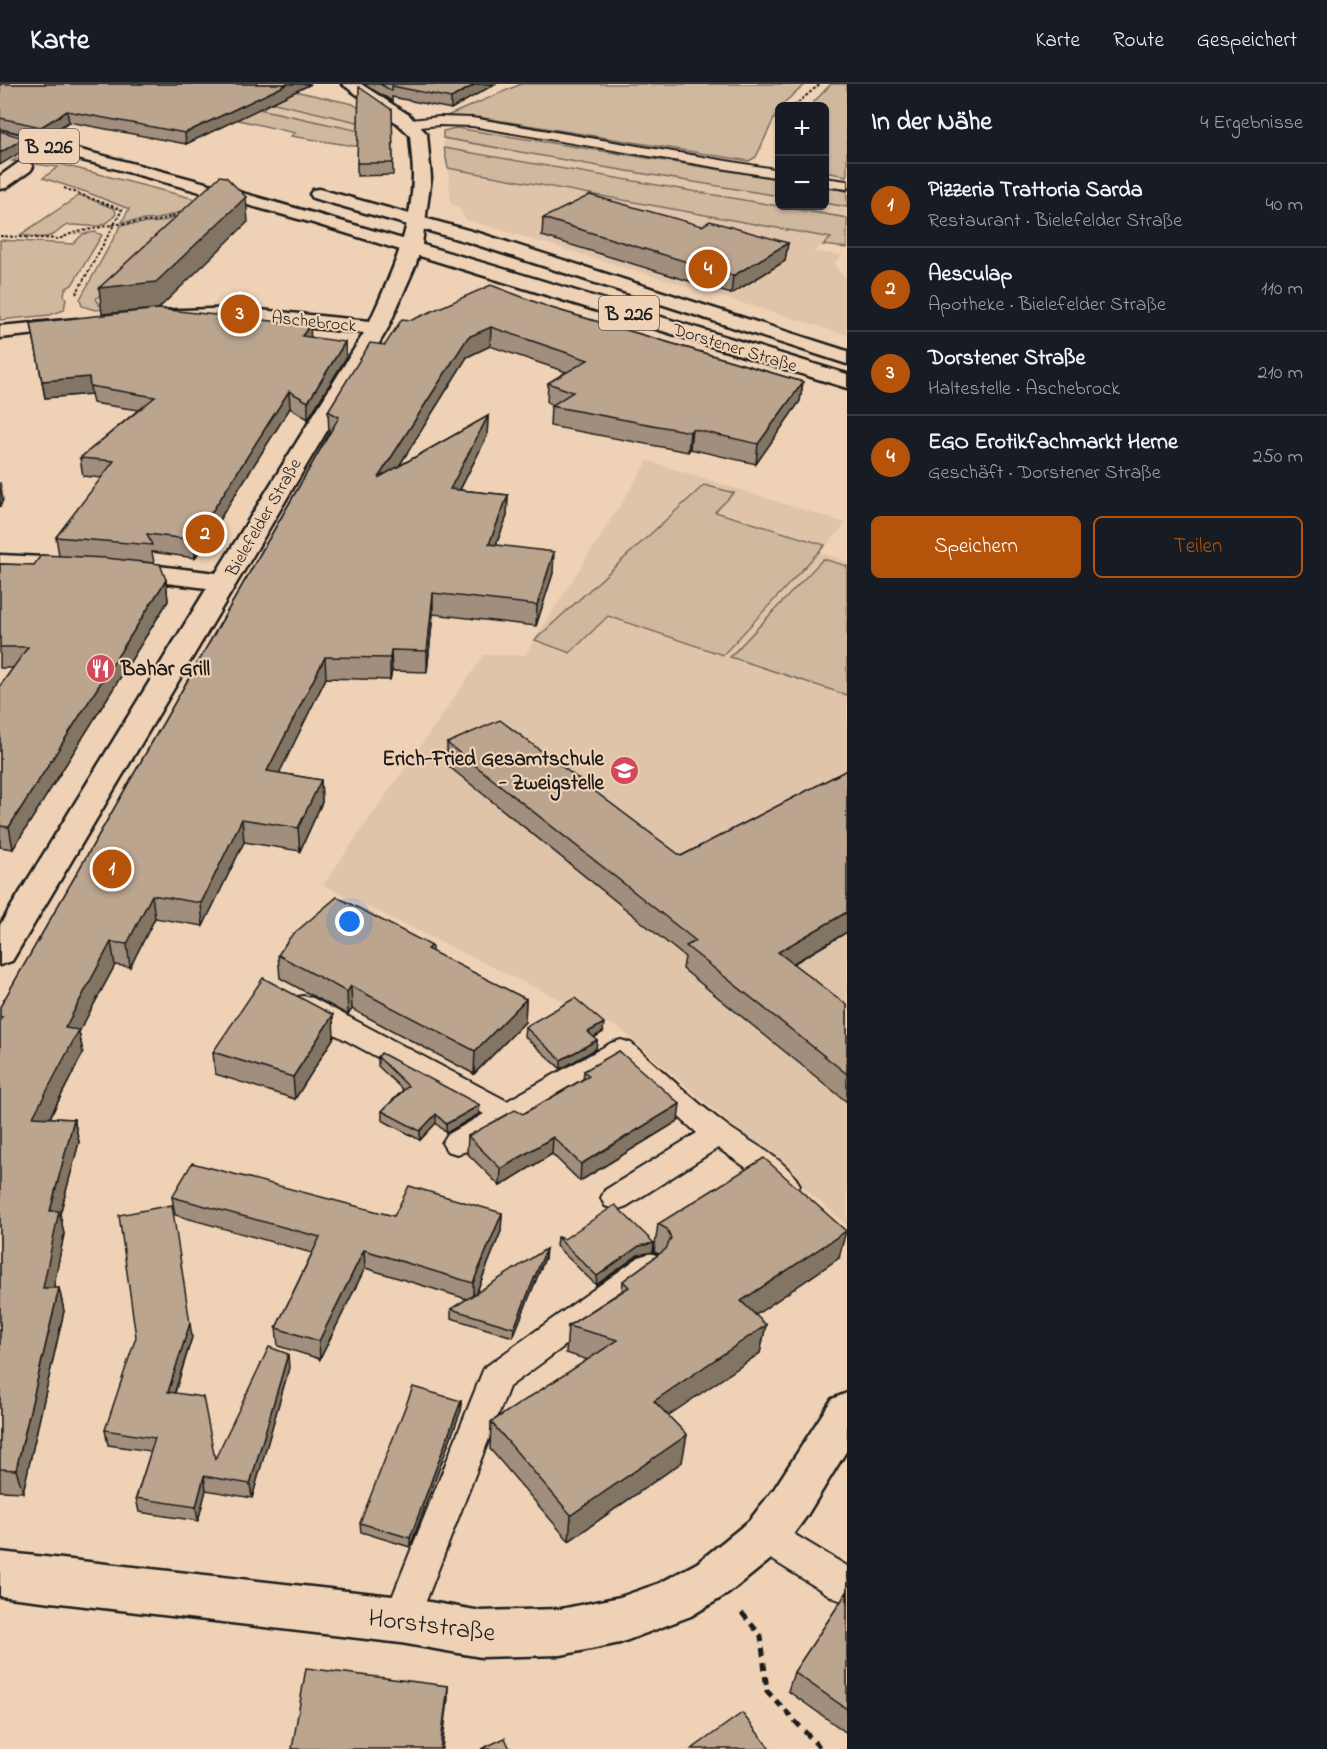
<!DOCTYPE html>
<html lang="de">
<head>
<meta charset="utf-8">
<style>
	:root { --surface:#171b24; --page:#20242c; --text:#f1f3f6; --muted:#9ea1a6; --line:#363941; --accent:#b45309 }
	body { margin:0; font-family:"Indie Flower",sans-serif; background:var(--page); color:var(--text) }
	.controls { position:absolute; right:18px; top:18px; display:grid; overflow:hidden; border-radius:9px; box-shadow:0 2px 4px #0004 }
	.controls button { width:54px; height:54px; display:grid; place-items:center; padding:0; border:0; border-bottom:2px solid var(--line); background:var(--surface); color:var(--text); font:30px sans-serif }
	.you { position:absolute; left:350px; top:838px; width:21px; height:21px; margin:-15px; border:4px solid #fff; border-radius:50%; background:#1a73e8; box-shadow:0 0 0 9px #1a73e833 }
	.badge { display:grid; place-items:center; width:39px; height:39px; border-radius:50%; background:var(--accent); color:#fff; font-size:20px; font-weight:700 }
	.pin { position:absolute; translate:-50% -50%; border:3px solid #fff; box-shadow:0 2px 6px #0006 }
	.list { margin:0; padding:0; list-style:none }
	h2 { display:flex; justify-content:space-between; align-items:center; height:78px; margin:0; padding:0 24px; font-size:26px }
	h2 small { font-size:20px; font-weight:400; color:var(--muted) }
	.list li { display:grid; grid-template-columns:39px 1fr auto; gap:18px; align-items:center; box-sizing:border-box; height:84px; padding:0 24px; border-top:2px solid var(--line) }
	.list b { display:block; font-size:22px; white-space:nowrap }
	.list p { margin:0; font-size:20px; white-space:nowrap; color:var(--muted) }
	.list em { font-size:20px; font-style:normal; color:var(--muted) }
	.actions { display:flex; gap:12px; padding:18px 24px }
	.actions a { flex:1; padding:14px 0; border:2px solid var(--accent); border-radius:9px; text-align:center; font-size:21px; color:var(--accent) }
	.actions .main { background:var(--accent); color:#fff }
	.map { position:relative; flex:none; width:847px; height:1665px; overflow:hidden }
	header { display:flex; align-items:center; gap:36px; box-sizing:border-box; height:84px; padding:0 30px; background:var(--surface); border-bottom:2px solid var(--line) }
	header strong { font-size:28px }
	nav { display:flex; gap:33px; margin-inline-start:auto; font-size:21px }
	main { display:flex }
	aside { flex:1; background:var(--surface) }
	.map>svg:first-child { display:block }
	.built { fill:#dfc4aa }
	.green { fill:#d0b89f; stroke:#766a5e; stroke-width:1.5 }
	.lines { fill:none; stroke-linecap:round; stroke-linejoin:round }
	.lane-casing { stroke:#1c1c1c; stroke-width:4 }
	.street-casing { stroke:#1c1c1c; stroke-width:5 }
	.primary-casing { stroke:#1c1c1c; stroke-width:5 }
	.path-far1 { stroke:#1c1c1c; stroke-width:2; stroke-dasharray:3 2; stroke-linecap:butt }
	.path { stroke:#1c1c1c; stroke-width:5; stroke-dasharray:8 6; stroke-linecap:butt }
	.lane { fill:#efd2b5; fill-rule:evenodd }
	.street { fill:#efd2b5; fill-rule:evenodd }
	.primary { fill:#efd2b5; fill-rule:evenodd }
	.wall { fill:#a18e7b; stroke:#1c1c1c; stroke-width:1.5 }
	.shaded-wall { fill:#837464; stroke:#1c1c1c; stroke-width:1.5 }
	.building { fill:#bba58f; stroke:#1c1c1c; stroke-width:1.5 }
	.labels { text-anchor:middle; stroke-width:4.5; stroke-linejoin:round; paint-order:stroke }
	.far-street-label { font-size:18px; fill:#1c1c1c; stroke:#efd2b5 }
	.shield { fill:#efd2b5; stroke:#5b534a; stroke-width:1.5 }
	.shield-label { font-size:20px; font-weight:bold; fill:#1c1c1c }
	.poi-label { font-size:21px; font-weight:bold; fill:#1c1c1c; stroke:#efd2b5; text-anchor:start }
	.near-street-label { font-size:26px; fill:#1c1c1c; stroke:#efd2b5 }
</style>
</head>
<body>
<header>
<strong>Karte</strong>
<nav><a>Karte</a><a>Route</a><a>Gespeichert</a></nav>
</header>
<main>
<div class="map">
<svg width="847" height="1665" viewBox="0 0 847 1665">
	<rect width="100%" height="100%" fill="#efd2b5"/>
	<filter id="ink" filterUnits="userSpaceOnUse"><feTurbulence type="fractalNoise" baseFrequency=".0167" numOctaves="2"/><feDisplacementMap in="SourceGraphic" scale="12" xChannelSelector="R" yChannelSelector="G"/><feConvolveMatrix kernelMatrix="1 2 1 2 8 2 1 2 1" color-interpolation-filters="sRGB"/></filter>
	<g filter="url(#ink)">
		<g class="built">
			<path d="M248 13 392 46V54L227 18Z"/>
			<path d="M443 54 609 84 779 112 780 122H824L825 119 847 123V134L444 64Z"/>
			<path d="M448 85 832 154 813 168 843 171 836 177 835 181 840 189 847 194V251L465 135 459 123 451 120Z"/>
			<path d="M648 377 846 439 820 469 847 477V1141L620 945 323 801 484 571H525Z"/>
		</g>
		<g class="green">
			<path d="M263 0 353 20 392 46 248 13Z"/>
			<path d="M521 0H806L780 22 756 73 749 77 478 33 473 36 447 32Z"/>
			<path d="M831 0H847V92L825 88 824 22H810Z"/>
			<path d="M152 16 227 18 392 54 393 61 354 62 291 52 295 49Z"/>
			<path d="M456 44 779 95V112L609 84 443 54V47Z"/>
			<path d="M444 64 847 134V164L823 161 831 154 448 84Z"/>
			<path d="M23 71H25L211 119 157 135 122 138 129 125 86 108 43 94 58 83 12 77Z"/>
			<path d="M824 103 847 107V123L825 119Z"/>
			<path d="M80 111 115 125 116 130C101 149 90 140 69 141 62 142 59 148 53 151 43 156 30 152 20 151Z"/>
			<path d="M217 121 170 146 96 215 99 221 125 223 95 226 82 222 80 215 121 141 160 138Z"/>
			<path d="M95 148 102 151 72 201 65 205 64 212 66 215 64 226 50 231 0 236V156L73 160 83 150Z"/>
			<path d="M704 401 734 409 715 428 825 461 723 571 608 532 570 569 535 556Z"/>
			<path d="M823 475 847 482V611L730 573Z"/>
		</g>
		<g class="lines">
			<defs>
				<g id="lane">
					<path d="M439 33 472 34 780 86V94L472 42 439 41 411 44 404 40 411 36Z"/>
					<path d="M824 94 847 97V105L824 102Z"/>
					<path d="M303 912 313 914 507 1017 611 959 621 956 631 959C663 987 695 1018 729 1043 753 1060 786 1075 800 1101L796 1109 785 1113 774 1109 744 1082 718 1064 627 1122 616 1126 605 1122 601 1114 605 1106 697 1049 619 980 467 1067 457 1070 447 1067 442 1059 447 1051 484 1030 293 928 290 921 293 914Z"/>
					<path d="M650 1169 661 1173 665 1182 661 1191 509 1303 414 1548 401 1554 388 1548 383 1536 484 1284 639 1173Z"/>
					<path d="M765 1436 777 1440 847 1482V1519L834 1514 753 1464 747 1452 753 1440Z"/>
				</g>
				<g id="street">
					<path d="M342 0H361L409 31 427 50 431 94 422 160 416 180 388 244 12 877 0 881V841L207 504 109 492 0 487V471L109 476 216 489 364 249 239 237 155 239 148 237 145 233 148 229 155 227 239 224 370 237C391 191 412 145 413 93 413 80 411 65 410 51L397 39Z"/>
					<path d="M24 78 30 79 33 83 30 87 6 104 0 105V92L18 79Z"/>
					<path d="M77 235 84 237 87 241 84 245 0 254V242Z"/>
					<path d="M847 1309V1366L806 1433 781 1467 729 1509 691 1532 620 1559 561 1571 481 1573 401 1559 0 1512V1468L401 1513 481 1527 561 1525 620 1513 660 1499 697 1479 749 1437 774 1405 832 1315Z"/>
				</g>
				<g id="primary">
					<path d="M0 46C286 115 566 204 847 290V304L313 139 102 81 0 56Z"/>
					<path d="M319 105 482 150 847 267V280L468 158 313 114 310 110 313 106Z"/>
				</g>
			</defs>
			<use href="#lane" class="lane-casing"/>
			<use href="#street" class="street-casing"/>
			<use href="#primary" class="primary-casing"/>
			<g class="path-far1">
				<path d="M794 22 820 0"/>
				<path d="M64 104 122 126 76 210"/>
				<path d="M0 152 59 155 73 149 116 140 158 137 182 129"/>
			</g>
			<path class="path" d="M742 1529 761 1552 767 1607 821 1665"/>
			<use href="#lane" class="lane"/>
			<use href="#street" class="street"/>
			<use href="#primary" class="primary"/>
		</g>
		<g class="wall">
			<path d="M0 0H311L186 60 69 38 42 54 0 45Z"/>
			<path d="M363 0H495L451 25 392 13V17Z"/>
			<path d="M392 26 393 91 357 92V79Z"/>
			<path d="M543 134 702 142 788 159 785 177 731 210 542 152Z"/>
			<path d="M551 224 803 298 800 317 756 380 690 365 688 368 550 342 551 322 553 321 547 318 548 299 566 288 490 262 467 273 399 382 488 332 487 352 460 406 508 411 507 432 496 461 553 489 536 542 433 530 427 588 392 587 390 596 326 594 279 689 321 696 322 718 300 767 244 758 203 842 155 834 130 883 115 881 79 948 83 969 50 1034 74 1035 79 1058 60 1130 64 1150 53 1204H59L64 1227 23 1408 0 1407V923L330 348 329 347 328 327 385 261 412 236Z"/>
			<path d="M31 239 311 253 346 274 308 335 290 324 195 474 152 468 154 479 141 478 166 496 168 517 13 765 0 763V602L13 584H0V480L34 481 59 471 56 453 102 394 83 392 80 374 138 326 93 319 91 310 45 314Z"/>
			<path d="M447 659 681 772 847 686V848L793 880 847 921V1018L683 885 685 873 447 681Z"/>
			<path d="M432 862V868L526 915 525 938 474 990 352 925 348 931 280 894 278 871Z"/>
			<path d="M525 943 603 948 594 954 597 956 596 965 561 985 524 952Z"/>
			<path d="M334 953 295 1015 215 990 213 968Z"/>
			<path d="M378 973 479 1030 446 1049 436 1039 420 1056 382 1036V1027L403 1006 378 982Z"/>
			<path d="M584 987 678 1037 580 1097 552 1070 500 1102 467 1069 468 1052 523 1030 583 995Z"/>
			<path d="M172 1113 394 1132 502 1129 501 1147 476 1210 545 1174 513 1253 451 1234V1225L467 1215 365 1184 320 1275 278 1262 276 1244 312 1169 175 1131Z"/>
			<path d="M658 1140 839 1174 755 1231 766 1241 760 1269 668 1331 682 1378 569 1457 490 1365 491 1338 588 1276 566 1269 568 1242 622 1207 623 1197 659 1170 654 1168Z"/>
			<path d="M557 1153 564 1155 654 1159 653 1168 638 1171 596 1201 556 1162Z"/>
			<path d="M192 1253 175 1309 215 1375 289 1284 252 1414 206 1406 198 1437 139 1428 136 1414 151 1367 108 1361 105 1346Z"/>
			<path d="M461 1317V1326L410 1463 361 1448 360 1439Z"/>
			<path d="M847 1508V1649L788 1607 794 1588Z"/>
		</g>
		<g class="shaded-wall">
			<path d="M288 0H311L186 60 185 49Z"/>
			<path d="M476 0H495L451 25V14Z"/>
			<path d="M67 27 69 38 42 54 41 43Z"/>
			<path d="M24 54 26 65 0 81V69Z"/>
			<path d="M246 113 248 138 158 225 102 230 99 204Z"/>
			<path d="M788 159 785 177 731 210 733 192Z"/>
			<path d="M310 241 311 258 302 252Z"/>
			<path d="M491 243 490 262 467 273 379 414 378 394 468 253Z"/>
			<path d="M345 258 346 274 308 335V318Z"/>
			<path d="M89 293 91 310 45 314 42 297Z"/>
			<path d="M803 298 800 317 756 380 758 360Z"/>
			<path d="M289 307 290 324 195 474 194 456Z"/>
			<path d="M488 332 487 352 450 425V405Z"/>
			<path d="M692 345 690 365 688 368 690 348Z"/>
			<path d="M0 398 3 416 0 423Z"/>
			<path d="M508 411 507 432 488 481 489 460Z"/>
			<path d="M554 468 553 489 536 542 537 521Z"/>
			<path d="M166 496 168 517 13 765 9 743Z"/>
			<path d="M433 509V530L427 588V567Z"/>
			<path d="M391 566 392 587 390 596V574Z"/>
			<path d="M325 573 326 594 269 710 267 687Z"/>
			<path d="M321 696 322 718 300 767 298 744Z"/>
			<path d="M242 735 244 758 203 842 201 819Z"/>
			<path d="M152 811 155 834 130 883 127 860Z"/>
			<path d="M847 828V848L773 891 778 868Z"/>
			<path d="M111 858 115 881 79 948 83 969 38 1056 33 1033 65 944Z"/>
			<path d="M351 902 352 925 348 931 347 908Z"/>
			<path d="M526 915 525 938 474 990 475 967Z"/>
			<path d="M333 931 334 953 295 1015 293 993Z"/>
			<path d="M604 939 603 948 587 957 588 948Z"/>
			<path d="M597 956 596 965 561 985V976Z"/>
			<path d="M680 1020 678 1037 580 1097 581 1080Z"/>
			<path d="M480 1021 479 1030 446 1049V1040Z"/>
			<path d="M436 1030V1039L420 1056V1047Z"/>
			<path d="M74 1035 79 1058 60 1130 64 1150 49 1227 43 1204 50 1127Z"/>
			<path d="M553 1053 552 1070 500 1102 501 1085Z"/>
			<path d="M502 1129 501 1147 473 1217V1199Z"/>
			<path d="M846 1147 839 1174 735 1245 741 1217Z"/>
			<path d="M654 1159 653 1168 638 1171 596 1201 597 1192 639 1162Z"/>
			<path d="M546 1165 545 1174 513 1253 514 1244Z"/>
			<path d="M364 1166 365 1184 320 1275 319 1257Z"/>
			<path d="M59 1204 64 1227 23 1408 16 1386Z"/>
			<path d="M190 1239 192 1253 170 1323 168 1308Z"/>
			<path d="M766 1241 760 1269 650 1344 654 1317Z"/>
			<path d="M288 1270 289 1284 252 1414 250 1400Z"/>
			<path d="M461 1317V1326L410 1463V1454Z"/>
			<path d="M687 1351 682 1378 569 1457 571 1431Z"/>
			<path d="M204 1392 206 1406 198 1437 196 1423Z"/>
			<path d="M448 1602V1616L442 1665H440Z"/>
		</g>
		<g class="building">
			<path d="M0 0H288L185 49 67 27 41 43 0 34Z"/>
			<path d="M380 0H476L451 14 392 2V7Z"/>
			<path d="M359 3 392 26 393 79H357Z"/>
			<path d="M0 47 24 54 0 69Z"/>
			<path d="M220 92 226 93 246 113 156 198 99 204Z"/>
			<path d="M590 111 702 142 710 137 788 159 733 192 543 134Z"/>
			<path d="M491 201 551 224 803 298 758 360 692 345 690 348 551 322 573 308 548 299 588 276 491 243 468 253 378 394 488 332 450 405 508 411 489 460 554 468 537 521 433 509 427 567 391 566 390 574 325 573 267 687 321 696 298 744 242 735 201 819 152 811 127 860 111 858 65 944 79 946 33 1033 74 1035 50 1127H59L43 1204H59L16 1386 0 1385V935L2 933H0V923L339 333 328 327 370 259 385 261 402 235 412 236Z"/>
			<path d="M159 225 310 241 302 252 345 258 308 318 289 307 194 456 147 450 152 461 56 453 114 377 80 374 155 313 90 302 89 293 42 297 31 239Z"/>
			<path d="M41 471 106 474 160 480 166 496 9 743 0 742V602L28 563H0V480L34 481Z"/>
			<path d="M500 636 681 772 847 686V828L778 868 847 921V990L686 862 696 857 447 659Z"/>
			<path d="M337 813 432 862 427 865 526 915 475 967 351 902 347 908 278 871 291 852Z"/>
			<path d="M263 894 333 931 293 993 213 968Z"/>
			<path d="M575 914 604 939 588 948 597 956 561 976 525 943Z"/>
			<path d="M619 967 680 1020 581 1080 553 1053 501 1085 468 1052 515 1026 523 1030 589 992 584 987Z"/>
			<path d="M381 969 480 1021 446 1040 436 1030 420 1047 382 1027 408 1002 378 973Z"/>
			<path d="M764 1074 846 1147 741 1217 766 1241 654 1317 687 1351 571 1431 491 1338 618 1256 568 1242 629 1203 623 1197 666 1165 671 1154 667 1145 658 1140Z"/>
			<path d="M192 1079 394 1132 409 1102 502 1129 473 1199 364 1166 319 1257 276 1244 320 1153 172 1113Z"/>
			<path d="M172 1121 190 1239 168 1308 203 1313 215 1375 269 1263 288 1270 250 1400 204 1392 196 1423 136 1414 155 1354 105 1346 136 1253 119 1131Z"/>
			<path d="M615 1121 654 1159 639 1162 597 1192 557 1153 564 1155Z"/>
			<path d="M546 1165 514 1244 451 1225Z"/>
			<path d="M413 1303 461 1317 410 1454 360 1439Z"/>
			<path d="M847 1508V1625L794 1588Z"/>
			<path d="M306 1584 448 1602 440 1665H292Z"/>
			<path d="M742 1629 770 1665H692Z"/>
			<path d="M505 1654 510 1665H481Z"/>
		</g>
	</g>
	<defs>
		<symbol id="restaurant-disc" viewBox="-11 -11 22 22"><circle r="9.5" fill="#d1495b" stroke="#efd2b5"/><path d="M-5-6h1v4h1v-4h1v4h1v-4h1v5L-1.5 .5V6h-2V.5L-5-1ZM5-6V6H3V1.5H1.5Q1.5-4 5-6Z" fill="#fff"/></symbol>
		<symbol id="school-disc" viewBox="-11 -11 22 22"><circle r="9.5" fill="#d1495b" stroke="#efd2b5"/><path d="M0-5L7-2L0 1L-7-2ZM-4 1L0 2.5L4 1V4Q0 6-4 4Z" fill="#fff"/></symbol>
	</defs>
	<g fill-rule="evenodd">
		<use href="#restaurant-disc" x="84" y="568" width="33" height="33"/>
		<use href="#school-disc" x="608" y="670" width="33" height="33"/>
	</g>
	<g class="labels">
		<g class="far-street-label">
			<text transform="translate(314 237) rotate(6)" y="6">Aschebrock</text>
			<text transform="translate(735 263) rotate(17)" y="6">Dorstener Straße</text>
			<text transform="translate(263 433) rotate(-60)" y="6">Bielefelder Straße</text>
		</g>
		<g class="shield">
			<rect x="19" y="45" width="60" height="34" rx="4.5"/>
			<rect x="599" y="212" width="60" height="34" rx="4.5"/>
		</g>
		<g class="shield-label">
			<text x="49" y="69">B 226</text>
			<text x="629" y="236">B 226</text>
		</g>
		<g class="poi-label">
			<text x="121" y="591">Bahar Grill</text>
			<text x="604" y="681" text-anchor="end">Erich-Fried Gesamtschule<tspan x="604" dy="24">- Zweigstelle</tspan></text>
		</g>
		<g class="near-street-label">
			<text transform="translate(432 1540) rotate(7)" y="9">Horststraße</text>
		</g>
	</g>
</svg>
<div class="controls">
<button>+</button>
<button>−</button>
</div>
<div class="you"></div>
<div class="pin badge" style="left:112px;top:785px">1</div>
<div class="pin badge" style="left:205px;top:450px">2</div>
<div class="pin badge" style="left:240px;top:230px">3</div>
<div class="pin badge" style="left:708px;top:185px">4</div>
</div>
<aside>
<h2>In der Nähe<small>4 Ergebnisse</small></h2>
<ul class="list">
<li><span class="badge">1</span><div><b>Pizzeria Trattoria Sarda</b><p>Restaurant · Bielefelder Straße</p></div><em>40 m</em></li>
<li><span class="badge">2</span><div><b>Aesculap</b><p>Apotheke · Bielefelder Straße</p></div><em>110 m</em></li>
<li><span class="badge">3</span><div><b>Dorstener Straße</b><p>Haltestelle · Aschebrock</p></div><em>210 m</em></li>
<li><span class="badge">4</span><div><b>EGO Erotikfachmarkt Herne</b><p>Geschäft · Dorstener Straße</p></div><em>250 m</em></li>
</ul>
<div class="actions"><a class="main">Speichern</a><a>Teilen</a></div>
</aside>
</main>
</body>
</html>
